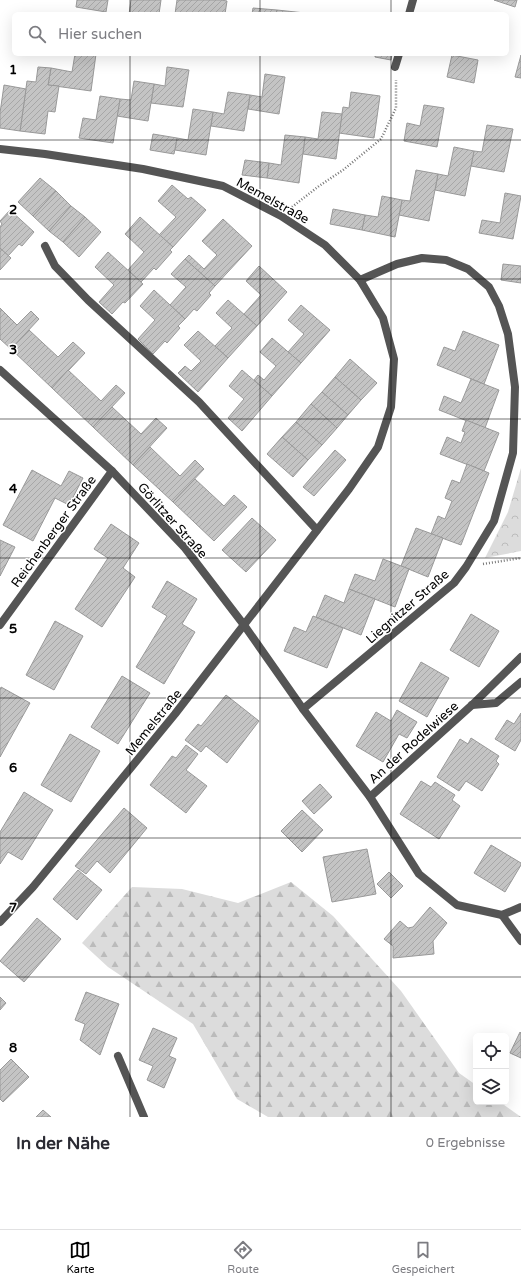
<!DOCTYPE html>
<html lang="de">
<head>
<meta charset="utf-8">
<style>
	:root { --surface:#fff; --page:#f2f2f3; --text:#2b2b33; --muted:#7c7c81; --line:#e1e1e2; --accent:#000 }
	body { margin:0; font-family:"Varela Round",sans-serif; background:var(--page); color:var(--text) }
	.controls { position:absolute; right:12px; bottom:12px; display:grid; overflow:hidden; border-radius:6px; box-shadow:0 4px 16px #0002 }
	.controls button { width:36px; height:36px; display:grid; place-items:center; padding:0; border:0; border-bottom:1px solid var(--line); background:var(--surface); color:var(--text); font:20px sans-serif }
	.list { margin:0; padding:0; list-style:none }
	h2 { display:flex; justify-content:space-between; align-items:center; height:52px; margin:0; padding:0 16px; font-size:17px }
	h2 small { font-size:13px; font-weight:400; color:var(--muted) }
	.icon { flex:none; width:22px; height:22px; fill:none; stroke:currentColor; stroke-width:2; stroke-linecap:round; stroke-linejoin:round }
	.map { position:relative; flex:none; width:521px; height:1117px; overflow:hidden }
	.search { position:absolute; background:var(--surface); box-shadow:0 4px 16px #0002; left:12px; right:12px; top:12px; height:44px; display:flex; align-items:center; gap:10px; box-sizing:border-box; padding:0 14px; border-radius:6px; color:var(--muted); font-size:15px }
	.sheet { height:112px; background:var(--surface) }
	nav { display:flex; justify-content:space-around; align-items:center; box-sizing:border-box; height:56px; border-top:1px solid var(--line); background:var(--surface); font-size:11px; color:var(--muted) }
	nav a { display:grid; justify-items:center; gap:2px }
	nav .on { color:var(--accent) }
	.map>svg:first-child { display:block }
	.forest { fill:url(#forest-firs) }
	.park { fill:url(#park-crowns) }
	.building { fill:url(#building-hatch); stroke:#999 }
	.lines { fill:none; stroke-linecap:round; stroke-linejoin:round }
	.path { stroke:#777; stroke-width:2.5; stroke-dasharray:1 2; stroke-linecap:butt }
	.service { stroke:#555; stroke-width:8 }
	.minor { stroke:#555; stroke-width:8 }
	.grid { fill:none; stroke:#000; stroke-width:1; stroke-opacity:0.55 }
	.labels { text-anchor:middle; stroke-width:3; stroke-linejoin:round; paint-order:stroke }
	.street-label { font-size:13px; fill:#000; stroke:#fff }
	.grid-label { font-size:13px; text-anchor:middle; font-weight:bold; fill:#000; stroke:#fff; stroke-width:3; stroke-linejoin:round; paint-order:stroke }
</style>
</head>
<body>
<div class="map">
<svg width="521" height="1117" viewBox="0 0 521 1117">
	<defs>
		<pattern id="forest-firs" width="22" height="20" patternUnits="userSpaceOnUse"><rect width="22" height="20" fill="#dcdcdc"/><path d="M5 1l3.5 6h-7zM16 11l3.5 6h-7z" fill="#bbb"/></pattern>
		<pattern id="park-crowns" width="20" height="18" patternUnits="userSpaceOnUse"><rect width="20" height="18" fill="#dcdcdc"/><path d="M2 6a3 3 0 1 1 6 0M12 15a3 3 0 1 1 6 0" fill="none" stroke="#bbb"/></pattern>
		<pattern id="building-hatch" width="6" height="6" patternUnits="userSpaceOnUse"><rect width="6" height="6" fill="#c4c4c4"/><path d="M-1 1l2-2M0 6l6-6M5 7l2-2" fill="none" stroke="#a7a7a7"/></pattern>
	</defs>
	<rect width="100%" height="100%" fill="#fff"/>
	<path class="forest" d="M291 882 333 916 401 991 459 1073 476 1085V1102H500L521 1117H268L237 1099 193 1024 108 967 82 943 132 887 182 889 238 903Z"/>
	<path class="park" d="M521 468V551L485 558 508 512Z"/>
	<g class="building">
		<path d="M77 0H108L106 12 76 7Z"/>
		<path d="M131 0H161L159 14H129Z"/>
		<path d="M177 0H221L227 1 225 14H175Z"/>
		<path d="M494 0H517L515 7Z"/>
		<path d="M253 8 277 10 276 14H252Z"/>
		<path d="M277 10 305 13V14H276Z"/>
		<path d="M75 54H96L91 91 48 85 51 68 72 72Z"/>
		<path d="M375 54H392L391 60 375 57Z"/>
		<path d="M452 55 478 60 474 83 447 77Z"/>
		<path d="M521 55V78L515 77Z"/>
		<path d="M38 67 51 68 48 85 59 86 55 112 48 111 45 134 20 131 27 81 36 82Z"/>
		<path d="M167 67 189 70 183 107 151 103 154 84 165 86Z"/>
		<path d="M265 74 285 77 279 114 248 109 250 95 262 97Z"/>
		<path d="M134 81 154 84 148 121 117 116 120 99 131 100Z"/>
		<path d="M4 85 26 89 20 131 0 128V113Z"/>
		<path d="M228 92 250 95 244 131 211 126 213 112 224 114Z"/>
		<path d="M351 92 380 96 374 138 339 133 343 107 349 108Z"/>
		<path d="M100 96 120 99 113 143 79 138 83 118 96 120Z"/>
		<path d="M424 105 444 108 437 147 404 141 407 123 420 126Z"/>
		<path d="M193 109 213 112 206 155 175 150 177 138 188 140Z"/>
		<path d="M322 112 342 114 336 159 303 154 305 137 318 139Z"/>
		<path d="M487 125 513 129 504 172 471 166 474 151 482 152Z"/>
		<path d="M153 134 177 138 174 154 150 150Z"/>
		<path d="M285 135 305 137 299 183 267 178 269 163 281 165Z"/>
		<path d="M454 147 474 151 465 196 435 190 438 174 448 176Z"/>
		<path d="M245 160 269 163 267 178 242 175Z"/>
		<path d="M416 170 438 174 429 221 399 215 402 200 410 201Z"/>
		<path d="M40 178 56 191 33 216 18 202Z"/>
		<path d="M172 185 188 199 191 197 206 210 173 247 159 235 176 217 158 201Z"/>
		<path d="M56 191 71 206 49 231 33 216Z"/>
		<path d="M505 193 521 196 513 239 479 233 482 220 500 223Z"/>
		<path d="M382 196 402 200 395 237 362 230 365 215 378 217Z"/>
		<path d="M71 206 85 217 63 242 49 231Z"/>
		<path d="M333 209 365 215 362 230 330 224Z"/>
		<path d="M10 210 34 232 22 246 19 244 8 256 0 248V227L2 224 0 221Z"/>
		<path d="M85 217 101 232 79 257 63 242Z"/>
		<path d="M140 217 173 247 170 250 172 252 156 270 154 268 141 282 128 270 144 252 125 234Z"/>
		<path d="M223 219 252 246 215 286 185 259 189 255 204 269 217 255 202 241Z"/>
		<path d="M0 248 11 258 0 270Z"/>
		<path d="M108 252 143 284 125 303 123 302 112 314 99 302 114 285 95 267Z"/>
		<path d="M185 259 215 286 209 293 211 295 197 311 194 309 185 319 170 305 186 287 171 274Z"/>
		<path d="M503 264 521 266V283L501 280Z"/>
		<path d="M259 266 287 292 257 326 244 314 261 295 246 281Z"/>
		<path d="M154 290 185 319 178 326 180 328 167 343 165 341 153 354 138 339 155 320 140 306Z"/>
		<path d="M228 300 257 326 228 358 215 346 232 328 216 313Z"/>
		<path d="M301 305 330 330 301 363 288 352 304 334 288 320Z"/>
		<path d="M0 308 17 325 31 311 39 319 11 349 0 339Z"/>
		<path d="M29 330 58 357 73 342 85 353 52 388 11 349Z"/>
		<path d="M198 331 228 358 198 392 178 373 185 366 191 371 201 361 184 345Z"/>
		<path d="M463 331 499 345 484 384 437 365 444 347 455 351Z"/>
		<path d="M272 338 301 363 272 396 254 380 258 375 264 380 276 366 260 352Z"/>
		<path d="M350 359 377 383 361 400 335 377Z"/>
		<path d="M68 370 101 401 116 385 125 393 93 427 52 388Z"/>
		<path d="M242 370 272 396 242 431 228 418 244 399 229 386Z"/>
		<path d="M335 377 361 400 348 415 322 392Z"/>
		<path d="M471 379 499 390 485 428 439 410 444 396 461 403Z"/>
		<path d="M322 392 348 415 337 428 311 404Z"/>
		<path d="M311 404 337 428 322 445 296 422Z"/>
		<path d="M112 407 141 434 156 418 167 428 133 465 93 427Z"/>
		<path d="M466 420 499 433 484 471 440 454 447 437 461 443 465 432 462 431Z"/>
		<path d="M296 422 322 445 308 460 282 437Z"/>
		<path d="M282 437 308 460 293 477 267 454Z"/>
		<path d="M150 447 180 476 195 460 204 469 173 502 133 465Z"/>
		<path d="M335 450 346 460 314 496 303 487Z"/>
		<path d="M467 464 489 473 461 545 431 534 438 516 445 519 452 501 445 498 452 480 460 483Z"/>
		<path d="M32 470 61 486 69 471 83 478 69 505 55 498 33 541 3 525Z"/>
		<path d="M195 479 224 506 234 495 247 507 214 541 173 502Z"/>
		<path d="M252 518 276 540 246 572 222 550Z"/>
		<path d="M111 524 139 543 123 568 135 577 102 627 75 609 108 558 94 549Z"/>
		<path d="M416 528 443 538 428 577 401 566Z"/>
		<path d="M0 540 15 547 0 576Z"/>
		<path d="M383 559 409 569 395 607 349 589 355 574 375 581Z"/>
		<path d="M167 581 197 599 182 624 195 632 164 684 136 667 167 616 152 607Z"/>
		<path d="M349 589 375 599 361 635 316 617 325 595 344 603Z"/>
		<path d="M471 614 499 631 479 667 450 650Z"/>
		<path d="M313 616 343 628 327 668 284 651 294 627 306 632Z"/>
		<path d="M55 621 83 636 54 690 26 675Z"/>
		<path d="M421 662 449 678 427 717 399 701Z"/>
		<path d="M122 676 150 693 118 744 91 727Z"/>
		<path d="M1 687 30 703 0 757V690Z"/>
		<path d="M226 695 259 721 227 763 206 746 201 752 185 740 198 724 201 726Z"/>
		<path d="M397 710 417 722 407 738 399 734 383 762 356 746 376 712 391 721Z"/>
		<path d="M521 713V740L515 751 495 739 507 720 514 724Z"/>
		<path d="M70 734 100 751 71 802 41 785Z"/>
		<path d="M471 738 499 756 496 761 499 764 482 791 466 781 459 791 437 777 460 739 468 744Z"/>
		<path d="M186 745 198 754 186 770 207 786 186 813 150 785 172 756 176 758Z"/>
		<path d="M421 781 431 787 435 782 455 795 452 800 460 806 439 839 400 814Z"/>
		<path d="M320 784 332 797 314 814 302 801Z"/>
		<path d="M24 792 53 810 22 860 8 852 0 864V832Z"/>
		<path d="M124 808 147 828 110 873 97 861 86 874 75 866Z"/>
		<path d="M302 810 323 830 302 852 281 831Z"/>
		<path d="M491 845 521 863V865L505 892 474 873Z"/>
		<path d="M367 849 376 894 332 902 323 857Z"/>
		<path d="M78 870 102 890 77 920 53 899Z"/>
		<path d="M389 872 403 886 391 898 377 884Z"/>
		<path d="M430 907 447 923 433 941 434 954 393 958V946L384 939 400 921 408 928 413 927Z"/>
		<path d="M37 918 61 939 24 982 0 961Z"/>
		<path d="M86 992 119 1004 100 1055 80 1040 85 1024 75 1020Z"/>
		<path d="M0 997 6 1003 0 1010Z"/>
		<path d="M153 1028 177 1038 169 1056 176 1059 164 1088 147 1080 153 1066 139 1060Z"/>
		<path d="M520 1032 521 1033V1058L510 1053Z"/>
		<path d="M11 1059 29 1077 3 1102 0 1099V1070Z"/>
		<path d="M43 1110 51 1117H36Z"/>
	</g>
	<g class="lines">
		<g class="path">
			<path d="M292 207 319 186 343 170 381 139 396 108V80"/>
			<path d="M483 564 521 558"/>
		</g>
		<g class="service">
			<path d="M409 14 413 0"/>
			<path d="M395 67 399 54"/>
		</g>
		<g class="minor">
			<path d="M0 149 45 154 143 169 223 186 281 216 325 245 360 280 383 318 394 359 391 407 378 447 349 489 175 714 33 887 0 922"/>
			<path d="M45 246 55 266 88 300 199 402 317 530"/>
			<path d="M0 370 112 471 185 548 244 625 303 709 370 797 419 874 457 905 502 915 521 907"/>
			<path d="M0 625 112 471"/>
			<path d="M472 705 496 703 521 682"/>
			<path d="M303 709 454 583 466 567 494 521 513 453 515 387 508 334 499 306 489 287 468 269 446 260 422 258 397 264 360 280"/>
			<path d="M370 797 472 705 521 657"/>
			<path d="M502 915 521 941"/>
			<path d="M118 1056 144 1117"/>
		</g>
	</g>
	<path class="grid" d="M130 0V14M260 0V14M391 0V14M130 54V1117M260 54V1117M391 54V1117M0 140H521M0 279H521M0 419H521M0 558H521M0 698H521M0 838H521M0 977H521"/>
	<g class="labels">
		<g class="street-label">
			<text transform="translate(273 200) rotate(29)" y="5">Memelstraße</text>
			<text transform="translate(173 520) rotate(48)" y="5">Görlitzer Straße</text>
			<text transform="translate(53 531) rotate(-54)" y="5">Reichenberger Straße</text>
			<text transform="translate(407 606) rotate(-41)" y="5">Liegnitzer Straße</text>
			<text transform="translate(153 722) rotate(-51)" y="5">Memelstraße</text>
			<text transform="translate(413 742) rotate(-42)" y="5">An der Rodelwiese</text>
		</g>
	</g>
	<g class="grid-label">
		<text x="13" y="74">1</text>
		<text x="13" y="214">2</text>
		<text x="13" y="354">3</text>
		<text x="13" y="493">4</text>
		<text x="13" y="633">5</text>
		<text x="13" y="772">6</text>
		<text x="13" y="912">7</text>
		<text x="13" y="1052">8</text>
	</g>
</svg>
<div class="controls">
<button><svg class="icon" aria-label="locate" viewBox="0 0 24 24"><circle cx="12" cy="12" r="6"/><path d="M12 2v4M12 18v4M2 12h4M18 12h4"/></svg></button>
<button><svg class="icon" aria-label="layers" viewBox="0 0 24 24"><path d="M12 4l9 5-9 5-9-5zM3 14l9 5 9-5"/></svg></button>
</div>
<div class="search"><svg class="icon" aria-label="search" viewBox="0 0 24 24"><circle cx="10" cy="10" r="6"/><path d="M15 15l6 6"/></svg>Hier suchen</div>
</div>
<section class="sheet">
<h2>In der Nähe<small>0 Ergebnisse</small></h2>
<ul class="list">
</ul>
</section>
<nav>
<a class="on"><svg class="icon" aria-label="map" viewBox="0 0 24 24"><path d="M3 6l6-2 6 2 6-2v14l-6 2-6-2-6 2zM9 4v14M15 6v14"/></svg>Karte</a>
<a><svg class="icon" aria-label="directions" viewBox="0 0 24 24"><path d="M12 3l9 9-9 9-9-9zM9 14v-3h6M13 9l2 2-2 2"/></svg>Route</a>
<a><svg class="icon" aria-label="saved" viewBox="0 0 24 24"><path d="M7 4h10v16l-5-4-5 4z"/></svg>Gespeichert</a>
</nav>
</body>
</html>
